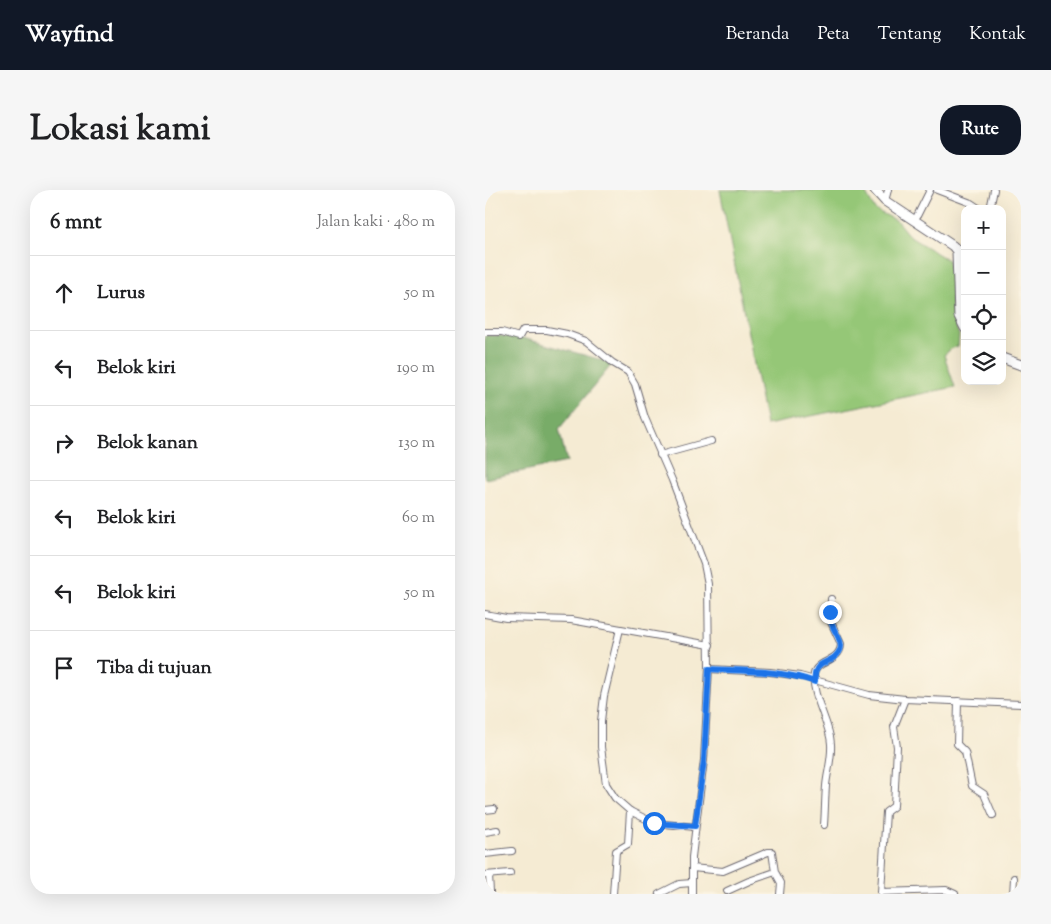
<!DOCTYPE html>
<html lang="id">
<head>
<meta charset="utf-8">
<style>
	:root { --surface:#fff; --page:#f6f6f6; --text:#202124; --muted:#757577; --line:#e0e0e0; --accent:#111827 }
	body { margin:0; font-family:"Sorts Mill Goudy",serif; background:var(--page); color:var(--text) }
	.controls { position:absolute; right:15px; top:15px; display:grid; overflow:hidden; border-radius:10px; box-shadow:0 5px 20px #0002 }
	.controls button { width:45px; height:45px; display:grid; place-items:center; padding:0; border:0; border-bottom:1px solid var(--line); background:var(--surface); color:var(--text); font:25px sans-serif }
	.stop { position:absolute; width:15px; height:15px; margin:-11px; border:4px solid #1a73e8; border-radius:50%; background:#fff }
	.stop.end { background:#1a73e8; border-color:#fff; box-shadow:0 1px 5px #0008 }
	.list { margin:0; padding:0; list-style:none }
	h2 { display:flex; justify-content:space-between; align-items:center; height:65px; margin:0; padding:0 20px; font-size:21px }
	h2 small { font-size:16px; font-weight:400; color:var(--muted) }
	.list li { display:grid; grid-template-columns:32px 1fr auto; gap:15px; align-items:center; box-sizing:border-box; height:75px; padding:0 20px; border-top:1px solid var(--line) }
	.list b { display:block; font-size:19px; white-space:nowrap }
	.list em { font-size:16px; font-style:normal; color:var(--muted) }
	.icon { flex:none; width:28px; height:28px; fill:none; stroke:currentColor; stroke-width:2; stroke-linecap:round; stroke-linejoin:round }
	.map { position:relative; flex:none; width:536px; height:704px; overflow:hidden; border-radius:20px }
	header { display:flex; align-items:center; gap:30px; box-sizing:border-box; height:70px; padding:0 25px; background:var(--accent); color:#fff }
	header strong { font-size:24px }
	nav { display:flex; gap:28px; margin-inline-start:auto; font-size:18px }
	.intro { display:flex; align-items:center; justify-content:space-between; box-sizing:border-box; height:120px; padding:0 30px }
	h1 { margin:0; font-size:35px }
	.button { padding:12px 22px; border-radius:20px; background:var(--accent); color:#fff; font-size:18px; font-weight:700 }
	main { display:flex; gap:30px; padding:0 30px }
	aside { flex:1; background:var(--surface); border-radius:20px; box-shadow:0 5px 20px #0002 }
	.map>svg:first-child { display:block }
	.green { fill:#95c777; stroke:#5c7459 }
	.forest { fill:#78ac68; stroke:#4d6752 }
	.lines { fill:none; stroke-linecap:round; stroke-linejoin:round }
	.street-casing { stroke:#6c6870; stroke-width:8 }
	.secondary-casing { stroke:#6c6870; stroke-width:11 }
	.street { stroke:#fff; stroke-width:6 }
	.secondary { stroke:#fff; stroke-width:9 }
	.route { stroke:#1a73e8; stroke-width:6 }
</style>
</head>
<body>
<header>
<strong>Wayfind</strong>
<nav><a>Beranda</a><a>Peta</a><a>Tentang</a><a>Kontak</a></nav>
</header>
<div class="intro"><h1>Lokasi kami</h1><a class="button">Rute</a></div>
<main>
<aside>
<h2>6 mnt<small>Jalan kaki · 480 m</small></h2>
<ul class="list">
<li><svg class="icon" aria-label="ahead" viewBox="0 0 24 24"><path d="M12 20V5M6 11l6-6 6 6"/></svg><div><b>Lurus</b></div><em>50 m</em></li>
<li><svg class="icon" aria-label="left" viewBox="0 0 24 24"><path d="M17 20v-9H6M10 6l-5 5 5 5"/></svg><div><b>Belok kiri</b></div><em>190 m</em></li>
<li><svg class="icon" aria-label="right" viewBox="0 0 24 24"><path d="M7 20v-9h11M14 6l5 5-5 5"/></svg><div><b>Belok kanan</b></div><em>130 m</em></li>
<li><svg class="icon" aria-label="left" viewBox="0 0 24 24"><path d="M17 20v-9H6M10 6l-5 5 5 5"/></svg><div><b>Belok kiri</b></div><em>60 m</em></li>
<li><svg class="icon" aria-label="left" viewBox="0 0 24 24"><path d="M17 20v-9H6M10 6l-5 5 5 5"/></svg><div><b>Belok kiri</b></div><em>50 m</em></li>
<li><svg class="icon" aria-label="arrive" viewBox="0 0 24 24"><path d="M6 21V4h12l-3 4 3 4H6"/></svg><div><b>Tiba di tujuan</b></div></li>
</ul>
</aside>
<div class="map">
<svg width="536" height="704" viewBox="0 0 536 704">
	<rect width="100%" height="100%" fill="#fcf5e5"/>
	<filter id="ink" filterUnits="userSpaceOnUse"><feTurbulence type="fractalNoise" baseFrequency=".02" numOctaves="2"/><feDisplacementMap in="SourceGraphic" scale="10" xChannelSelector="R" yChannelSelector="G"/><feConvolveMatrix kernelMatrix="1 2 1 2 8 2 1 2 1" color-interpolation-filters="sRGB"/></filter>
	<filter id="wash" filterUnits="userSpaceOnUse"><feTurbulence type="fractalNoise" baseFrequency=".0096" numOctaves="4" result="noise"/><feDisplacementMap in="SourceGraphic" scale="20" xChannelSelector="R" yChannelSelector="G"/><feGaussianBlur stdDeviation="1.12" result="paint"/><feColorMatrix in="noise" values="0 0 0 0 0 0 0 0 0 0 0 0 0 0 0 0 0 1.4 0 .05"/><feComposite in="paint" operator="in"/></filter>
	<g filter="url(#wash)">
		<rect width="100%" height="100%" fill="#f5ebd3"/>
		<path class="green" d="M235 0H379L390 20 411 30 425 47 463 70 467 94 466 111 467 126 474 145 473 156 466 159 459 165 470 197 281 235Z"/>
		<path class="forest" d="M0 145 34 147 128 173 74 239 82 272 0 289Z"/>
	</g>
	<g filter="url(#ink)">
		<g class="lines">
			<defs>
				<g id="street">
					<path d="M452 0 486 13 495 19"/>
					<path d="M400 11 403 0"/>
					<path d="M505 19 509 0"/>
					<path d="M430 30 445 0"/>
					<path d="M470 58H480"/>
					<path d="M0 142H17L34 147 38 140H62L82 144 101 151 128 173 143 182 150 194 160 228 187 290 219 374 223 394 224 477 219 570 207 667V704"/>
					<path d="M175 265 226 251"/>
					<path d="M0 424 21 428 86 430 225 455"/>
					<path d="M135 439 119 506 116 531V557L121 594 130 608 145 621 169 633 210 637"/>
					<path d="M224 479 285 482 315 486 384 505 420 509 536 514"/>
					<path d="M420 509 409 537 412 557 409 616 401 622 396 702 461 700 470 704"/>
					<path d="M473 511 472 554 480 562 487 596 499 604 508 625"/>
					<path d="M0 620 9 619"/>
					<path d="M339 635C340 622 340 609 341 596 342 583 347 569 346 554 345 532 326 506 329 484 331 470 356 472 356 454L345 430 346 409"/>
					<path d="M0 642 12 640"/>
					<path d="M0 664 27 661"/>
					<path d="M207 678 238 681 283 662H287L290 682 264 691 242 701"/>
					<path d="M290 682 296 693 295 704"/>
					<path d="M0 685 25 683"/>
					<path d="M4 685 5 702"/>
					<path d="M128 704 131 661 143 654 145 621"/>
					<path d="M174 704 194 694 207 693"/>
					<path d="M528 704 529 688"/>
				</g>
				<g id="secondary">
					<path d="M390 0 400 11 468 56 472 61 474 126 480 138"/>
					<path d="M517 168 536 175"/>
				</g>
			</defs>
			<use href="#street" class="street-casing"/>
			<use href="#secondary" class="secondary-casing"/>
			<use href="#street" class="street"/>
			<use href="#secondary" class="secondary"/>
		</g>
	</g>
	<g class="lines" filter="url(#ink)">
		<path class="route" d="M169 633 210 636 219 570 224 479C259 481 296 480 330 492 327 468 348 476 355 460 359 452 349 442 347 434 345 430 345 426 345 422"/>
	</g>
</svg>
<div class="controls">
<button>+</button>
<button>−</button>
<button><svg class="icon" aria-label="locate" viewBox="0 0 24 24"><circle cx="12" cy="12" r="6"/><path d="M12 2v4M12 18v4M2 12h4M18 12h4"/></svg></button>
<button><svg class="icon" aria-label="layers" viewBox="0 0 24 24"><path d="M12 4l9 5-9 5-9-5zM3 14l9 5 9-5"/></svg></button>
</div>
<div class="stop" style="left:169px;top:633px"></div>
<div class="stop end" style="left:345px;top:422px"></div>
</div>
</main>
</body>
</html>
